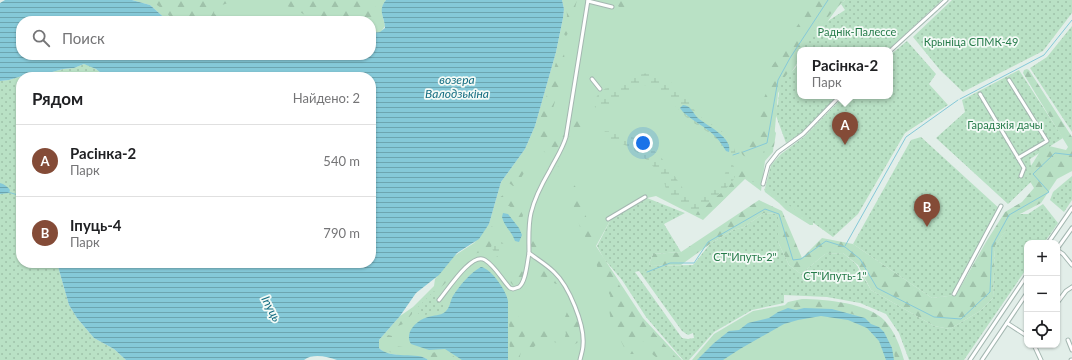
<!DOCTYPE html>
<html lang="ru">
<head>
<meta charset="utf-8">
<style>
	:root { --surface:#fff; --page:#f2f2f2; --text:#202124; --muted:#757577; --line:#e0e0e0; --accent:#844b37 }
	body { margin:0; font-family:Lato,sans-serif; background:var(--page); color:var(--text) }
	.controls { position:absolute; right:12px; bottom:12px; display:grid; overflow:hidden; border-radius:8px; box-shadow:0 1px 3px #0004 }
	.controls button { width:36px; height:36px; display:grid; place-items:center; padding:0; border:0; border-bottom:1px solid var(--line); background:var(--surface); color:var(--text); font:20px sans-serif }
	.you { position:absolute; left:643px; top:143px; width:14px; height:14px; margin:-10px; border:3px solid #fff; border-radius:50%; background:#1a73e8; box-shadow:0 0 0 6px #1a73e833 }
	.badge { display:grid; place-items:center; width:26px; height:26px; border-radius:50%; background:var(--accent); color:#fff; font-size:13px; font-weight:700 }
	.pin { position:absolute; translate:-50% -33px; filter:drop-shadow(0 1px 2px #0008) }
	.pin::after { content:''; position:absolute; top:21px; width:14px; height:12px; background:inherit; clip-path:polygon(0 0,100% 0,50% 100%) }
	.popup { position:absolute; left:797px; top:47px; width:96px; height:52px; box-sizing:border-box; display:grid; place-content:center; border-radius:8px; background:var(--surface); filter:drop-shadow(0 1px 3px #0005); font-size:13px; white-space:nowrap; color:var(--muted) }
	.popup b { font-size:15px; color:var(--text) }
	.popup::after { content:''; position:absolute; left:50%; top:100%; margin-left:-8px; border:8px solid transparent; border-top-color:var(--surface) }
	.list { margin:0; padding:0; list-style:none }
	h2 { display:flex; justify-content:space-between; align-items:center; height:52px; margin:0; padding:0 16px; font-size:17px }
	h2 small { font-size:13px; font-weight:400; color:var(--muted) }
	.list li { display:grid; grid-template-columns:26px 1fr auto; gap:12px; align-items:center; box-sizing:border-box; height:72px; padding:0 16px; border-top:1px solid var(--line) }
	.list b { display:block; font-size:15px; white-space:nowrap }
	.list p { margin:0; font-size:13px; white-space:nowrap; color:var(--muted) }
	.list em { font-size:13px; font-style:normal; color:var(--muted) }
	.icon { flex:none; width:22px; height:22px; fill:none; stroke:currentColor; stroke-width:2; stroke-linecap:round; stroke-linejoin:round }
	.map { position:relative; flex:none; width:1072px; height:360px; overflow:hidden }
	.search { position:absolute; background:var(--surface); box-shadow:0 1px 3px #0004; left:16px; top:16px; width:360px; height:44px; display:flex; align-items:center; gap:10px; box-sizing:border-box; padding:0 14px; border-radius:16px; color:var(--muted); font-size:15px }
	.panel { position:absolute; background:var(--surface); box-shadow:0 1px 3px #0004; left:16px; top:72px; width:360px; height:196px; border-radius:16px }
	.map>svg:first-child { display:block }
	.grass { fill:#b9e1c5 }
	.forest { fill:url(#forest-firs) }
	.wetland { fill:url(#wetland-marsh) }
	.park { fill:url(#park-dots); fill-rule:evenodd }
	.water { fill:url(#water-rules) }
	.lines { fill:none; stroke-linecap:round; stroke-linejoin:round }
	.stream { stroke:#85c9d8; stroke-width:1 }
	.minor-casing { stroke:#a4b7b1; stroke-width:5 }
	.minor { stroke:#fff; stroke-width:3 }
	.labels { text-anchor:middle; stroke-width:3.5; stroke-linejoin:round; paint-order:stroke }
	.park-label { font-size:11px; fill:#267b4a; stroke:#f3faf6 }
	.water-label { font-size:12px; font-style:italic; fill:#146d82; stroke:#f3faf6 }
</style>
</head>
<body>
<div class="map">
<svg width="1072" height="360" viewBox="0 0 1072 360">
	<defs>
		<pattern id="forest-firs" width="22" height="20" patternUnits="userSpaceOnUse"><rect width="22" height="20" fill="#b9e1c5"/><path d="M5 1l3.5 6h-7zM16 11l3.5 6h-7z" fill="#9fc2aa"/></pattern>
		<pattern id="wetland-marsh" width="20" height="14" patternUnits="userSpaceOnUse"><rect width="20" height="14" fill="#b9e1c5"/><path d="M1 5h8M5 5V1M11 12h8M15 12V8" fill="none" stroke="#9fc2aa"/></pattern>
		<pattern id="park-dots" width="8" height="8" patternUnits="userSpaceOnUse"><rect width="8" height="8" fill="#b9e1c5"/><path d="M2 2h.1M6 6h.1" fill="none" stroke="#9fc2aa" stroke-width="1.8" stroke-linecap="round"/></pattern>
		<pattern id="water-rules" width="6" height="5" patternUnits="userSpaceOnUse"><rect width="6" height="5" fill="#85c9d8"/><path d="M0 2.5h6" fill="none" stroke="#6ca5b0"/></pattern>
	</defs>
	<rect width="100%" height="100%" fill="#e2eee9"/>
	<g class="grass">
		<path d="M132 0H386C379 9 383 16 385 26L381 32 371 33V21H275L268 19 260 21H168L150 5Z"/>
		<path d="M562 0H845L838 7 807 50H800V59L778 93 773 152 765 161 761 191 745 179 703 220 656 196 647 198 611 219 596 246 643 318 682 360H428L423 357H410L385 353 379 348V340L400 316 413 307 434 286 435 279 454 256 474 243 489 224 501 182 525 149 535 126 556 52 563 18 564 9Z"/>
		<path d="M766 188 809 219 813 222V225H810L786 210 779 203 765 192 764 189Z"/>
		<path d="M808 301 866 312 891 332 901 360H692L714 334 753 311Z"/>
	</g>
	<g class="forest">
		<path d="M150 0H234C227 5 216 4 214 13L219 19V21H174L164 10Z"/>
		<path d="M270 0H373L376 8 375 15 376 19 375 23 371 25V21H314L294 8 275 3Z"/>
		<path d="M566 0H577L569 32 566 36 563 33 567 16Z"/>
		<path d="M616 0H627L629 4V7L623 10 618 6 610 5 611 2Z"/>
		<path d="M812 0H844L827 18 811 24 806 28 801 37 802 50H800V57L778 86 769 109V123L776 133 774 146C770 152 766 152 760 153 753 156 740 162 741 147L752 138 758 125 762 102 768 89V75L771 67 781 54 792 33 805 15Z"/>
		<path d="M563 52C570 61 549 118 547 131L550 137 557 136 564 127C568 133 563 144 559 151L550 155C539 151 536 142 537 131L558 55 560 53Z"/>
		<path d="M1027 69 1029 70 1072 137V171L1057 179 1041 203 1022 213 1017 215 995 246 993 298 980 311 950 329 934 326 871 290 858 265 843 253 825 254 801 274 789 265 778 242 777 214 764 213 744 227 733 230 710 244 681 265 652 266 649 264 653 254 681 252 759 200 782 211 802 258 822 238 853 244 932 298 956 295 986 242 1005 212 1022 202 1034 188 1028 178 1029 169 1041 150 1049 146 1066 150 1068 147 1023 73 1024 70Z"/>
		<path d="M575 116 581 118 587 131 585 134 572 139 569 137C570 131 570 120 575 116Z"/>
		<path d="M527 156 531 159C531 163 518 183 515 186H513L509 183 512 174Z"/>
		<path d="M564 157 567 158 568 163 566 169 561 172 558 170C557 165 560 159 564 157Z"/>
		<path d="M739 165H743L755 179 754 182H751L743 177 740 178C737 181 735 185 733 189 725 199 707 220 693 214L694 211 704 208 714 198 728 188 735 177 737 167Z"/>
		<path d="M570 185H574L579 191 582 209 597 237 595 242 587 240 580 227 569 191Z"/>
		<path d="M507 194 513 198 523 215 522 219 520 220 517 218 512 208 509 206H507L503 211 498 210C495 203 499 195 507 194Z"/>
		<path d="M495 225 497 230 491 247 493 252 500 259 499 263H496L484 252C465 251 450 283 435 292H432V289L441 281 459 259 482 242 492 226Z"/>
		<path d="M534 237H537L539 240V250L537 253 534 252C530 249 530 241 534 237Z"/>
		<path d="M600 256 604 259 633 309 678 360C668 360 655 360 651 352 649 347 648 344 643 341L639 342 637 354H630L626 351 611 321 609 309 611 300 610 295 600 278 596 262V257Z"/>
		<path d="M479 260 483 261V264L475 266 470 271 467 270V269L474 262Z"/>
		<path d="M518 268 522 270C525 276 522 282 518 286 513 286 511 284 510 280L514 269Z"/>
		<path d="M538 268C549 267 553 273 559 281V284C554 285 550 279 544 277 538 276 532 279 527 276L528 274Z"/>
		<path d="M802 299C825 299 869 303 885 321 895 332 900 346 904 360H895L894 350 886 333 882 328 872 323 867 318 830 308H791L787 307 785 305 788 302Z"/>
		<path d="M513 307 518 309 519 324 525 335 519 360H510L509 313 510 309Z"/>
		<path d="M570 310 575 312C582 325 587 349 564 345 557 344 549 339 543 340 538 341 536 345 533 348L529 347C530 340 542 326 551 329 555 331 558 335 561 337H565L566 333 562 325 567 312Z"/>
		<path d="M409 312H412V314L403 324 398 326V322Z"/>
		<path d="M388 335 392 336 391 343 392 346 403 347 406 350V353C400 355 389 353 384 349L382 343 384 339Z"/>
		<path d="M442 350 448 352 458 360H431L430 357 432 353Z"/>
	</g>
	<g class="wetland">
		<path d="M650 73C665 75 678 87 687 98 691 103 693 109 697 114 712 127 732 131 736 155L733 159 728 157C723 151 720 143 714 137 707 130 699 127 691 121 678 111 660 84 642 85 631 86 613 102 603 108L597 109 595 107C594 103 594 102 596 98 602 86 612 88 623 83 632 79 639 73 650 73Z"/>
		<path d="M605 131C630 131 652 146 667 164 677 176 684 201 703 198L719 185 730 164 733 165C743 178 723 191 714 198 706 203 703 213 692 211 688 210 684 208 680 206 660 196 671 187 658 172 644 154 627 145 606 137L603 134Z"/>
		<path d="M498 239 503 243C505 248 503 252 498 254 491 252 491 246 494 241Z"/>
	</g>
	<g class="park">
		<path d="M845 0H942L888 50H803L808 38 817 28 845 10 841 4Z"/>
		<path d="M952 0H1072V13L1043 51 963 92 940 70 913 37Z"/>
		<path d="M1072 26V132L1030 68 1047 57Z"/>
		<path d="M907 41 936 74 929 84 948 105 905 133 858 214 833 237 765 188 771 165 781 154 805 136 844 96H890V55Z"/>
		<path d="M800 58V96H839L804 131 786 143 775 113 778 103 780 84 796 67Z"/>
		<path d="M84 64C92 66 100 70 103 77H21V263H57L69 305 77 318 94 338 114 349 126 360H0V81L9 80 25 75 45 74 63 69 74 68Z"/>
		<path d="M1019 70 1063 138 1030 159 1033 180 1008 204 936 138 965 112 962 100Z"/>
		<path d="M921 137 1001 210 956 295 932 298 853 244 911 140Z"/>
		<path d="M1072 176V200L1064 212 1050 200 1053 192Z"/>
		<path d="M647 198 685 213 664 224 681 252 653 254 649 264 652 266 693 265 710 244 733 230 744 227 764 213 778 214V242L789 265 801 274 825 254 843 253 856 264 871 290 934 326 950 329 980 311 993 298 995 246 1017 214H1028L1043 204 1058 223 1044 243H1027V268L964 360H909L899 333 886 314 860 303 827 297 784 295V303L752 310 714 332 689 360H683L646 317 622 280 604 259 597 246 611 219ZM639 271 682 331 688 335 693 333 694 338 688 339 682 338 635 272Z"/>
		<path d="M432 293 445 306V310L425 315 422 317 415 310Z"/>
	</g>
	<g class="water">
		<path d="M5 0H132L150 5 168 21H21V55H371V33L380 32 385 28C385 17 377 11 386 0H562L564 9 563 18 556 52 535 126 525 149 501 182 489 224 479 239 457 253 439 275 416 293 400 316 379 340V348C390 360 419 351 428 360H337C327 357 314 353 304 360H126L114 349 94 338 77 318 69 305 57 263H371V77H103L101 73 96 69 84 64 74 68 63 69 45 74 25 75 9 80 0 81V3Z"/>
		<path d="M683 105C691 105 693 114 699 119 708 126 733 138 729 152L726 151C713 128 701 128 683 112L680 108Z"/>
		<path d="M0 183C4 184 8 187 10 190L9 193 0 194Z"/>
		<path d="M503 213 508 214 519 228 522 235 519 242 515 241C512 232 504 226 502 217Z"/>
		<path d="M481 267C491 268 507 292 508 301V360H462L445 349 429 350 411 344C404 332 417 320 428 317 434 315 440 316 445 312 450 308 450 301 453 296 460 285 470 273 481 267Z"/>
		<path d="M788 308 796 310 804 308 832 309 865 318 871 324 879 327 884 332 892 348 894 360H886L879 341 867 328 848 320 821 316 798 320 784 324 740 349 723 360H697L714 343 729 331 739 330 748 323 769 318 778 312Z"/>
	</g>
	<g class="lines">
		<g class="stream">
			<path d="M960 99 1044 55 1072 20"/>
			<path d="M743 152 767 143 778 80 790 58 828 0"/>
			<path d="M733 155 739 153"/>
			<path d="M8 192 21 196"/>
			<path d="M845 246 906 137 958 100"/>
			<path d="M647 272 670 263H694L708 242 765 209 779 214 793 260 801 259 826 241 845 247 860 259 877 288 934 317 961 319 990 292 992 246 1009 215 1049 192 1033 174 1055 153 1072 155"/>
		</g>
		<defs>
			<g id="minor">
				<path d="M588 1 612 7"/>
				<path d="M890 51 946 0"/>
				<path d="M592 79 600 89"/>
				<path d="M1009 80 1047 141 1018 158"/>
				<path d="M980 94 1024 168 1021 176"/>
				<path d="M763 184 768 165 778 152 803 134 840 96"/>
				<path d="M608 219 645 197"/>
				<path d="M1048 243 1072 208"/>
				<path d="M1057 249 1072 228"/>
				<path d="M1057 250 1063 254 1072 265"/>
				<path d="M954 294 1001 206"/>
				<path d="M439 300C447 291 472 251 485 260 496 267 502 280 510 288L513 289 519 287C526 282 527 263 529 253"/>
				<path d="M1057 303 1066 291 1072 287"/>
				<path d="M1007 323 1027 336"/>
				<path d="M1068 340 1072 350"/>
				<path d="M1034 345 1041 360"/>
				<path d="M580 360C581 355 583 350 583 345 585 325 569 286 554 272 547 265 537 259 529 253 529 240 528 226 531 213 534 200 543 182 550 170 556 158 562 150 566 137L588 0"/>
				<path d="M970 360 1027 275"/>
				<path d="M982 360 1027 293"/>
				<path d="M1071 360H1072"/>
			</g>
		</defs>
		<use href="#minor" class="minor-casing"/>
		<use href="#minor" class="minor"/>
	</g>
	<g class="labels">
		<g class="park-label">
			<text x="857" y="36">Раднік-Палессе</text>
			<text x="971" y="46">Крыніца СПМК-49</text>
			<text x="1005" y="129">Гарадзкія дачы</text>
			<text x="745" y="261">СТ"Ипуть-2"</text>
			<text x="835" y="280">СТ"Ипуть-1"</text>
		</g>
		<g class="water-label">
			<text x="457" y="84">возера<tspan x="457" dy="14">Валодзькіна</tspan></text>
			<text transform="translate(271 309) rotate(62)" y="4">Іпуць</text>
		</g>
	</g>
</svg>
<div class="controls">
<button>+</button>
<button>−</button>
<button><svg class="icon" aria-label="locate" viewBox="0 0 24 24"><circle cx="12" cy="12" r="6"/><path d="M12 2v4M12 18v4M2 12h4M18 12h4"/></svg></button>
</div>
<div class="you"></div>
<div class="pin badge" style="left:845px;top:145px">A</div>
<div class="popup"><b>Расінка-2</b>Парк</div>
<div class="pin badge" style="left:927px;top:227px">B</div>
<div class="search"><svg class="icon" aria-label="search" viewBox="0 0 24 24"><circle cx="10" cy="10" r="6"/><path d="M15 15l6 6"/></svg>Поиск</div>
<section class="panel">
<h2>Рядом<small>Найдено: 2</small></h2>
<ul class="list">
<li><span class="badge">A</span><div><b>Расінка-2</b><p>Парк</p></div><em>540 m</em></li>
<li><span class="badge">B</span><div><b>Іпуць-4</b><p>Парк</p></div><em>790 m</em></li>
</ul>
</section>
</div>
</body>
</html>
